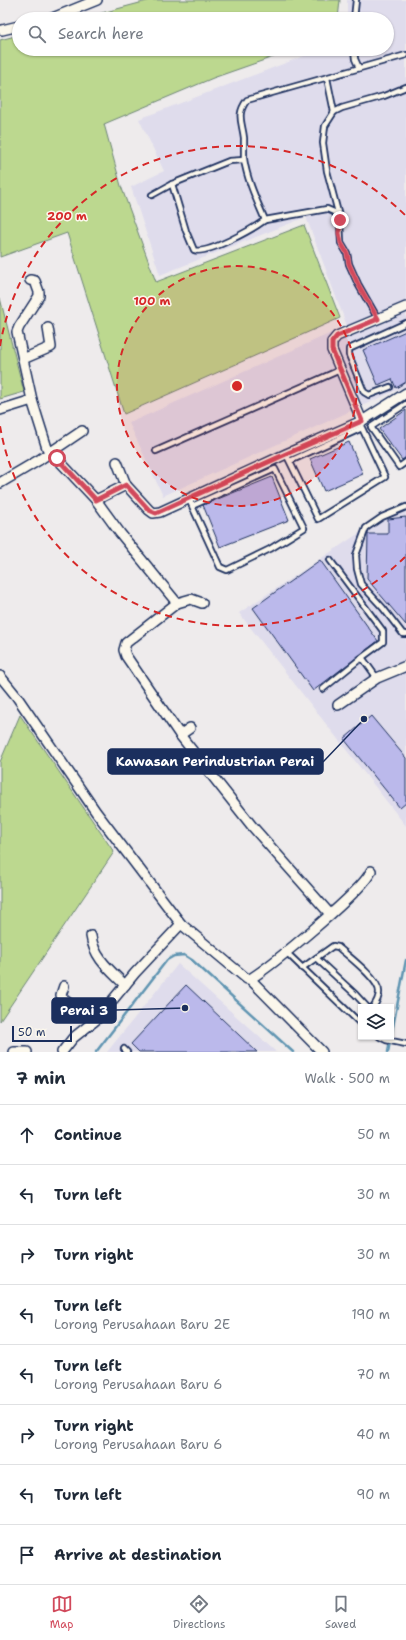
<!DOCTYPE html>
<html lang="en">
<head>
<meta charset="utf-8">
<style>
	:root { --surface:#fff; --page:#f6f6f7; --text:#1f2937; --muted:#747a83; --line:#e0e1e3; --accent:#d1495b }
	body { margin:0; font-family:"Shantell Sans",sans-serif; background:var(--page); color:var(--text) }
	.controls { position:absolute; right:12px; bottom:12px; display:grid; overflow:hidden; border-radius:0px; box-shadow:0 1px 3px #0004 }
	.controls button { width:36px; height:36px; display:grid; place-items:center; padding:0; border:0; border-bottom:1px solid var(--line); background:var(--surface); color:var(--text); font:20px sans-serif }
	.scale { position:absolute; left:12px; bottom:10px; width:60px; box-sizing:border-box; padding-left:4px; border:2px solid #1b2f5e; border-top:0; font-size:11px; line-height:14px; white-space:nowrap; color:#1b2f5e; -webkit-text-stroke:3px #fbf7ec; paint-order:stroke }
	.stop { position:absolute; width:12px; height:12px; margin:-9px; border:3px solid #d1495b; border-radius:50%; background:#fff }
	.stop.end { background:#d1495b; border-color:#fff; box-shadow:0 1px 4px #0008 }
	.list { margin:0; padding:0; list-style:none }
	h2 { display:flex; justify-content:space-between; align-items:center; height:52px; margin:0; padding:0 16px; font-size:17px }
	h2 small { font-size:13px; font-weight:400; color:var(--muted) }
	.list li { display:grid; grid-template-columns:26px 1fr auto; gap:12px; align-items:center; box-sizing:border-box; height:60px; padding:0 16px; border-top:1px solid var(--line) }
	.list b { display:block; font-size:15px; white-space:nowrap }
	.list p { margin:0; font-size:13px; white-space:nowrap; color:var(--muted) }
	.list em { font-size:13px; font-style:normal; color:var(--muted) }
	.icon { flex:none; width:22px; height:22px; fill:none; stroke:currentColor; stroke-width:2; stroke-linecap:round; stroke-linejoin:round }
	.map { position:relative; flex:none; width:406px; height:1052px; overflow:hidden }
	.search { position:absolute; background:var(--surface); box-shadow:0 1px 3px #0004; left:12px; right:12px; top:12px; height:44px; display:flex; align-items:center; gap:10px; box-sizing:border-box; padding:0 14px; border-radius:22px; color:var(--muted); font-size:15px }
	.sheet { height:532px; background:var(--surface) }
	nav { display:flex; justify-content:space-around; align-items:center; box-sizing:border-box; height:56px; border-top:1px solid var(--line); background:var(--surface); font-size:11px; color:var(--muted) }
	nav a { display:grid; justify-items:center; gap:2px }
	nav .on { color:var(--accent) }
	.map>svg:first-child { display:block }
	.built { fill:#dfdcec }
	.green { fill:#bcd88f; stroke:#6c8476 }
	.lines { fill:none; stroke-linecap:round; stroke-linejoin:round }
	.stream { stroke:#5e94b1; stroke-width:2.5 }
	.building { fill:#bbb9eb; stroke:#1b2f5e }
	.service-casing { stroke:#1b2f5e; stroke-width:8 }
	.minor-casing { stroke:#1b2f5e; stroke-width:12 }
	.service { stroke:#fbf7ec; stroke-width:4.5 }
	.minor { stroke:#fbf7ec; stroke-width:9 }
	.route { stroke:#d1495b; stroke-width:5 }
	.ring { fill:none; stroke:#d62828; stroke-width:2; stroke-dasharray:7 5 }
	.centre { fill:#d62828; stroke:#fbf7ec; stroke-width:2 }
	.ring-label { font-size:12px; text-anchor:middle; font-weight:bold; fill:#d62828; stroke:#fbf7ec; stroke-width:3; stroke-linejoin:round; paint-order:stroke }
	.leader { fill:none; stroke:#1b2f5e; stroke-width:1.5 }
	.callout-dot { fill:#1b2f5e; stroke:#fbf7ec; stroke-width:1.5 }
	.callout { fill:#1b2f5e; stroke:#1b2f5e; stroke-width:1.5 }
	.callout-label { font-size:13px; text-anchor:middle; font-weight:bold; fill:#fff }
</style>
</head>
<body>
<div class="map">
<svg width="406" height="1052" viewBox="0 0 406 1052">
	<rect width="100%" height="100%" fill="#eeebec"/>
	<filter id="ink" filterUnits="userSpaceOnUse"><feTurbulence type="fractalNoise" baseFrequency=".025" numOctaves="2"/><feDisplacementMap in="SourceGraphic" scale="8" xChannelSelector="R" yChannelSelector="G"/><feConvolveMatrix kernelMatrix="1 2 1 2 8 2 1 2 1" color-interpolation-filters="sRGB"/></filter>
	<g filter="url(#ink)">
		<g class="built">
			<path d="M347 0H406V386L163 496 129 423 347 326 306 217 160 275 131 187 164 171 139 119 322 49H387V19H347Z"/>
			<path d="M406 502V826L239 613Z"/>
			<path d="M178 964 276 1052H107Z"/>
		</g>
		<g class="green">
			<path d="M151 0H340L338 19H79Z"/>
			<path d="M19 35V49H296L213 78 104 124 121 186 156 282 304 225 340 318 124 414 67 233 0 257V40Z"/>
			<path d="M0 298 24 392 0 399Z"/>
			<path d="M20 715 114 852 0 1021V762Z"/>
		</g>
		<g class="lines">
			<g class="stream">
				<path d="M96 1052 167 960 174 956 184 955 192 960 293 1052"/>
				<path d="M388 1052 406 960"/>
			</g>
		</g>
		<g class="building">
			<path d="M406 331V382L396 388 392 379 378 385 363 350Z"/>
			<path d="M406 410V457L402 460 379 429Z"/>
			<path d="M349 442 363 474 324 491 310 459Z"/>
			<path d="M272 477 289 520 220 547 203 505Z"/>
			<path d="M406 517V625L367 579 368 534H388V519Z"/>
			<path d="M320 560 378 641 313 691 253 608Z"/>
			<path d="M371 716 406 758V803L400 808 344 739Z"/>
			<path d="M186 985 257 1052H139L131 1044Z"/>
		</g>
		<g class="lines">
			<defs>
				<g id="service">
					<path d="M354 19 356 0"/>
					<path d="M354 49 355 59 359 68"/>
					<path d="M327 78 334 112 325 126 323 143 327 171 340 220 341 243 347 253 349 264 358 284 378 319"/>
					<path d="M334 112 342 108 384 96 406 87"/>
					<path d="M172 184 186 231 194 250C207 255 253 229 265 220 257 201 247 180 244 159 244 152 244 145 244 138 242 121 236 115 247 100L406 55"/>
					<path d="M152 195 172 184 229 161 244 160"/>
					<path d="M265 220 327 209 334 212 338 218"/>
					<path d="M390 387 369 395 364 392 349 355V349L406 323"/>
					<path d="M406 404 371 427 399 467 406 462"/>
					<path d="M156 451 340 370"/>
					<path d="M286 454 318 519 385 477 362 428 290 461"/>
					<path d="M189 499 192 506 220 567 227 570 270 549 304 528 275 469 192 506"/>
					<path d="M406 507 382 517 366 528 356 555 357 569 361 584 383 608 403 634H406"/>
					<path d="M330 560 383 631V642L360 659"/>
					<path d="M323 689 360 659 364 660 377 678"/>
					<path d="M286 952 361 1024"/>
					<path d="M316 958 355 994 367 1007"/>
					<path d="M302 968 333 946 338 947C348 956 379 979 379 992 379 998 376 1003 373 1007"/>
					<path d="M380 1037 386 1040 406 1044"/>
					<path d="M124 1049 127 1052"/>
				</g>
				<g id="minor">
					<path d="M50 19 97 0"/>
					<path d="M2 30 19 26"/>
					<path d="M30 280 35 281 39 292V296L19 327 17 332 32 400 47 448 96 500 120 533 177 603"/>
					<path d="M23 359 51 347 48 328"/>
					<path d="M0 410 32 400"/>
					<path d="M362 421 332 350V342L337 336 406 307"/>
					<path d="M117 462 126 485 149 510 153 513 160 512 286 454 362 421 406 393"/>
					<path d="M0 483 39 460 82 431"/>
					<path d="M96 500 126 485"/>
					<path d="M202 603 191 599 177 603 126 643 124 650 126 656 180 735 252 826 330 914"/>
					<path d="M0 676 17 697 96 812 181 924 247 979H250L322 1052"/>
					<path d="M338 705 377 678 406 666"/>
					<path d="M180 735 190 728"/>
					<path d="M91 936C94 958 110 970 125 985"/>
					<path d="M250 979C270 967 365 889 371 871"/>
					<path d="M64 986 61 995 62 998 93 1022"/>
					<path d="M14 1052H27"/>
					<path d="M62 1052 73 1038 97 1019 135 973 181 924"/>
				</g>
			</defs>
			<use href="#service" class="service-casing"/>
			<use href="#minor" class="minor-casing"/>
			<use href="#service" class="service"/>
			<use href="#minor" class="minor"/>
		</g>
	</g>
	<g class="lines" filter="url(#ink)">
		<path class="route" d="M57 458 96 500 126 485 149 510 156 513 286 454 362 421 332 350V342L337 336 378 319 358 284 349 264 347 253 341 243 339 233 340 220"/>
	</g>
	<circle cx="237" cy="386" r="120" fill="#d62828" fill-opacity=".12"/>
	<g class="ring">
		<circle cx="237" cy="386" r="120"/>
		<path d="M405 557A240 240 0 0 1 0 426M0 346A240 240 0 0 1 405 215"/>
	</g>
	<circle cx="237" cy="386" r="6" class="centre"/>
	<g class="ring-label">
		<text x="67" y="220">200 m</text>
		<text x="152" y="305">100 m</text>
	</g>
	<path class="leader" d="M364 719L323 762M185 1008L116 1010"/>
	<g class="callout-dot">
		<circle cx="364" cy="719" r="4"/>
		<circle cx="185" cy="1008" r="4"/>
	</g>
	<g class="callout">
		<rect x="108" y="749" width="215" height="25" rx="4"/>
		<rect x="52" y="998" width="64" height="25" rx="4"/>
	</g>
	<g class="callout-label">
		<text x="215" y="766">Kawasan Perindustrian Perai</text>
		<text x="84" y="1015">Perai 3</text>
	</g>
</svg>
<div class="controls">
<button><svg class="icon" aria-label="layers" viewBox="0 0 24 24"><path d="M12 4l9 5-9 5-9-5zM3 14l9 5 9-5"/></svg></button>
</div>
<div class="scale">50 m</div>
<div class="stop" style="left:57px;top:458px"></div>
<div class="stop end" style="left:340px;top:220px"></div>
<div class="search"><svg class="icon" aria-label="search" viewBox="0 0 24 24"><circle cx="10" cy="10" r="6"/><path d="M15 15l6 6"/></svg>Search here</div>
</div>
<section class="sheet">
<h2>7 min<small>Walk · 500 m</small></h2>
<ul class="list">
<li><svg class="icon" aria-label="ahead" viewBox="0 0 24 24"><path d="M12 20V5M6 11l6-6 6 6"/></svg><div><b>Continue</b></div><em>50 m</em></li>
<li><svg class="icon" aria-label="left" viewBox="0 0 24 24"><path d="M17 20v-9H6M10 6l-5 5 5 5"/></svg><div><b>Turn left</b></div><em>30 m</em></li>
<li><svg class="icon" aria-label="right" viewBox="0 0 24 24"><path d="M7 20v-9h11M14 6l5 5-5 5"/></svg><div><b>Turn right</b></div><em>30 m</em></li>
<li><svg class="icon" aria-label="left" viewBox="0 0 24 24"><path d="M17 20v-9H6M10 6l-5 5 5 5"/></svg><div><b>Turn left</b><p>Lorong Perusahaan Baru 2E</p></div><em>190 m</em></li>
<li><svg class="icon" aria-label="left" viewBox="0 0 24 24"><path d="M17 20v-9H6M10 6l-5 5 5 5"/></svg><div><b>Turn left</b><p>Lorong Perusahaan Baru 6</p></div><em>70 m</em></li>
<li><svg class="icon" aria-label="right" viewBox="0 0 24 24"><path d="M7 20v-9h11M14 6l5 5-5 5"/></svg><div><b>Turn right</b><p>Lorong Perusahaan Baru 6</p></div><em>40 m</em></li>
<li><svg class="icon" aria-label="left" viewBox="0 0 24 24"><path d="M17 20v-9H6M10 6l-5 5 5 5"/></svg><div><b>Turn left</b></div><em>90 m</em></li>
<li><svg class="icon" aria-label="arrive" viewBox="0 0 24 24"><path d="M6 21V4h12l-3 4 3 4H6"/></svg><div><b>Arrive at destination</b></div></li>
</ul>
</section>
<nav>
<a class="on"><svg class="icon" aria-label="map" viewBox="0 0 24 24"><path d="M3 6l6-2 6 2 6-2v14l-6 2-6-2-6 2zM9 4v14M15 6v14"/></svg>Map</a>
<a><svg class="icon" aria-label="directions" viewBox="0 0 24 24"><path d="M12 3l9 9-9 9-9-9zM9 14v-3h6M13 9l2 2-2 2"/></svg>Directions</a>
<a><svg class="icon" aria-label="saved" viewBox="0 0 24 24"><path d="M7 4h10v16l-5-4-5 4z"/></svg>Saved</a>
</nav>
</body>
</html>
